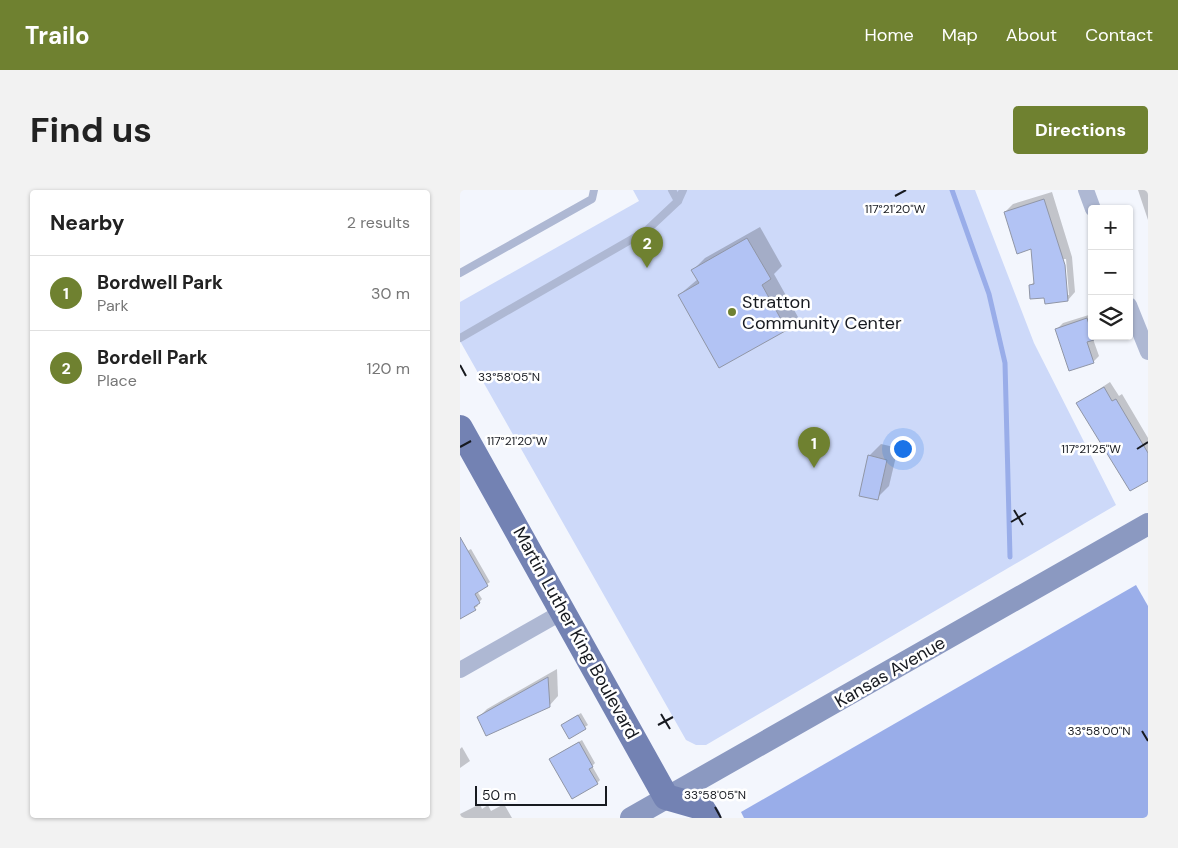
<!DOCTYPE html>
<html lang="en">
<head>
<meta charset="utf-8">
<style>
	:root { --surface:#fff; --page:#f2f2f2; --text:#222; --muted:#767676; --line:#e0e0e0; --accent:#6f8130 }
	body { margin:0; font-family:"DM Sans",sans-serif; background:var(--page); color:var(--text) }
	.controls { position:absolute; right:15px; top:15px; display:grid; overflow:hidden; border-radius:5px; box-shadow:0 1px 4px #0004 }
	.controls button { width:45px; height:45px; display:grid; place-items:center; padding:0; border:0; border-bottom:1px solid var(--line); background:var(--surface); color:var(--text); font:25px sans-serif }
	.scale { position:absolute; left:15px; bottom:12px; width:132px; box-sizing:border-box; padding-left:5px; border:2px solid #171a20; border-top:0; font-size:14px; line-height:18px; white-space:nowrap; color:#171a20; -webkit-text-stroke:4px #fff; paint-order:stroke }
	.you { position:absolute; left:442px; top:258px; width:18px; height:18px; margin:-12px; border:4px solid #fff; border-radius:50%; background:#1a73e8; box-shadow:0 0 0 8px #1a73e833 }
	.badge { display:grid; place-items:center; width:32px; height:32px; border-radius:50%; background:var(--accent); color:#fff; font-size:16px; font-weight:700 }
	.pin { position:absolute; translate:-50% -41px; filter:drop-shadow(0 1px 2px #0008) }
	.pin::after { content:''; position:absolute; top:26px; width:18px; height:15px; background:inherit; clip-path:polygon(0 0,100% 0,50% 100%) }
	.list { margin:0; padding:0; list-style:none }
	h2 { display:flex; justify-content:space-between; align-items:center; height:65px; margin:0; padding:0 20px; font-size:21px }
	h2 small { font-size:16px; font-weight:400; color:var(--muted) }
	.list li { display:grid; grid-template-columns:32px 1fr auto; gap:15px; align-items:center; box-sizing:border-box; height:75px; padding:0 20px; border-top:1px solid var(--line) }
	.list b { display:block; font-size:19px; white-space:nowrap }
	.list p { margin:0; font-size:16px; white-space:nowrap; color:var(--muted) }
	.list em { font-size:16px; font-style:normal; color:var(--muted) }
	.icon { flex:none; width:28px; height:28px; fill:none; stroke:currentColor; stroke-width:2; stroke-linecap:round; stroke-linejoin:round }
	.map { position:relative; flex:none; width:688px; height:628px; overflow:hidden; border-radius:5px }
	header { display:flex; align-items:center; gap:30px; box-sizing:border-box; height:70px; padding:0 25px; background:var(--accent); color:#fff }
	header strong { font-size:24px }
	nav { display:flex; gap:28px; margin-inline-start:auto; font-size:18px }
	.intro { display:flex; align-items:center; justify-content:space-between; box-sizing:border-box; height:120px; padding:0 30px }
	h1 { margin:0; font-size:35px }
	.button { padding:12px 22px; border-radius:5px; background:var(--accent); color:#fff; font-size:18px; font-weight:700 }
	main { display:flex; gap:30px; padding:0 30px }
	aside { flex:1; background:var(--surface); border-radius:5px; box-shadow:0 1px 4px #0004 }
	.map>svg:first-child { display:block }
	.green { fill:#cdd9f9 }
	.water { fill:#99ade9 }
	.shadow { fill:#0003; fill-rule:evenodd }
	.lines { fill:none; stroke-linecap:round; stroke-linejoin:round }
	.stream { stroke:#99ade9; stroke-width:5 }
	.building { fill:#b2c3f4; stroke:#9096a6 }
	.lane { stroke:#aeb8d3; stroke-width:8 }
	.street { stroke:#aeb8d3; stroke-width:16 }
	.secondary { stroke:#8b99c1; stroke-width:22 }
	.primary { stroke:#7382b3; stroke-width:26 }
	.ticks { fill:none; stroke:#171a20; stroke-width:2 }
	.poi-dot { fill:#6f8130; stroke:#fff; stroke-width:2 }
	.labels { text-anchor:middle; stroke-width:5; stroke-linejoin:round; paint-order:stroke }
	.poi-label { font-size:18px; fill:#171a20; stroke:#fff; text-anchor:start }
	.street-label { font-size:18px; fill:#171a20; stroke:#fff }
	.ticks-label { font-size:12px; text-anchor:middle; fill:#171a20; stroke:#fff; stroke-width:5; stroke-linejoin:round; paint-order:stroke }
</style>
</head>
<body>
<header>
<strong>Trailo</strong>
<nav><a>Home</a><a>Map</a><a>About</a><a>Contact</a></nav>
</header>
<div class="intro"><h1>Find us</h1><a class="button">Directions</a></div>
<main>
<aside>
<h2>Nearby<small>2 results</small></h2>
<ul class="list">
<li><span class="badge">1</span><div><b>Bordwell Park</b><p>Park</p></div><em>30 m</em></li>
<li><span class="badge">2</span><div><b>Bordell Park</b><p>Place</p></div><em>120 m</em></li>
</ul>
</aside>
<div class="map">
<svg width="688" height="628" viewBox="0 0 688 628">
	<rect width="100%" height="100%" fill="#f3f6fd"/>
	<path class="green" d="M173 0H515L574 153 656 315 246 555H236L226 550 0 151V112L179 11Z"/>
	<path class="water" d="M676 395 688 416V628H284L281 622Z"/>
	<g class="shadow">
		<path d="M678 0H688V30Z"/>
		<path d="M592 2 612 67 615 102 608 110 585 107 571 95 575 91 572 58 545 22 553 14ZM603 69H606L609 105H606Z"/>
		<path d="M300 37 322 76 314 84 338 127 326 139 260 177 219 105 238 89 233 80 245 68Z"/>
		<path d="M632 124V146H636L633 149 639 166 633 172 597 139 603 133Z"/>
		<path d="M650 192 659 206 662 204 688 248V290L618 213Z"/>
		<path d="M421 254 438 258 429 296 417 308 409 266Z"/>
		<path d="M11 359 30 392 17 401 22 409 17 414 18 416 0 427V365Z"/>
		<path d="M97 479 98 506 89 516 18 528 27 519Z"/>
		<path d="M121 523 128 535 109 547 105 533Z"/>
		<path d="M122 550 135 573 132 576 140 590 137 593 93 567Z"/>
		<path d="M2 557 10 571 0 578V559Z"/>
		<path d="M20 614 22 619 28 615 31 621 44 614 52 628H0V624Z"/>
	</g>
	<g class="lines">
		<path class="stream" d="M492 0 529 104 545 173 550 367"/>
	</g>
	<g class="building">
		<path d="M584 9 605 75 608 111 585 114 584 108 570 109 569 95 574 94 571 59 557 64 544 22Z"/>
		<path d="M287 48 311 89 302 95 327 140 259 178 218 105 239 93 231 80Z"/>
		<path d="M627 128 634 150 627 152 634 173 609 181 595 139Z"/>
		<path d="M644 197 652 211 656 209 688 263V291L670 301 616 213Z"/>
		<path d="M408 265 427 270 418 310 399 306Z"/>
		<path d="M0 347 28 396 15 404 20 413 14 417 16 420 0 429Z"/>
		<path d="M88 487 90 517 26 546 17 527Z"/>
		<path d="M118 525 126 539 109 549 101 535Z"/>
		<path d="M119 552 133 577 129 579 138 594 112 609 89 569Z"/>
	</g>
	<g class="lines">
		<g class="lane">
			<path d="M212 0 218 11"/>
			<path d="M0 83 132 9 134 0"/>
			<path d="M0 148 186 41 218 11 223 0"/>
		</g>
		<g class="street">
			<path d="M626 0 633 19"/>
			<path d="M669 115 688 162"/>
			<path d="M0 480 104 421"/>
		</g>
		<path class="secondary" d="M171 628 688 334"/>
		<path class="primary" d="M0 238 206 607 241 617 248 628"/>
	</g>
	<path class="ticks" d="M435 6 446 0M0 175 6 186M0 257 11 251M677 259 688 252M554 320 563 335M551 332 566 323M201 524 210 539M198 535 213 527M682 541 688 551M255 617 261 628"/>
	<circle class="poi-dot" cx="272" cy="122" r="5"/>
	<g class="labels">
		<g class="poi-label">
			<text x="282" y="118">Stratton<tspan x="282" dy="21">Community Center</tspan></text>
		</g>
		<g class="street-label">
			<text transform="translate(116 443) rotate(61)" y="6">Martin Luther King Boulevard</text>
			<text transform="translate(430 482) rotate(-30)" y="6">Kansas Avenue</text>
		</g>
	</g>
	<g class="ticks-label">
		<text x="435" y="23">117°21'20"W</text>
		<text x="49" y="191">33°58'05"N</text>
		<text x="57" y="255">117°21'20"W</text>
		<text x="631" y="263">117°21'25"W</text>
		<text x="639" y="545">33°58'00"N</text>
		<text x="255" y="609">33°58'05"N</text>
	</g>
</svg>
<div class="controls">
<button>+</button>
<button>−</button>
<button><svg class="icon" aria-label="layers" viewBox="0 0 24 24"><path d="M12 4l9 5-9 5-9-5zM3 14l9 5 9-5"/></svg></button>
</div>
<div class="scale">50 m</div>
<div class="you"></div>
<div class="pin badge" style="left:354px;top:278px">1</div>
<div class="pin badge" style="left:187px;top:78px">2</div>
</div>
</main>
</body>
</html>
